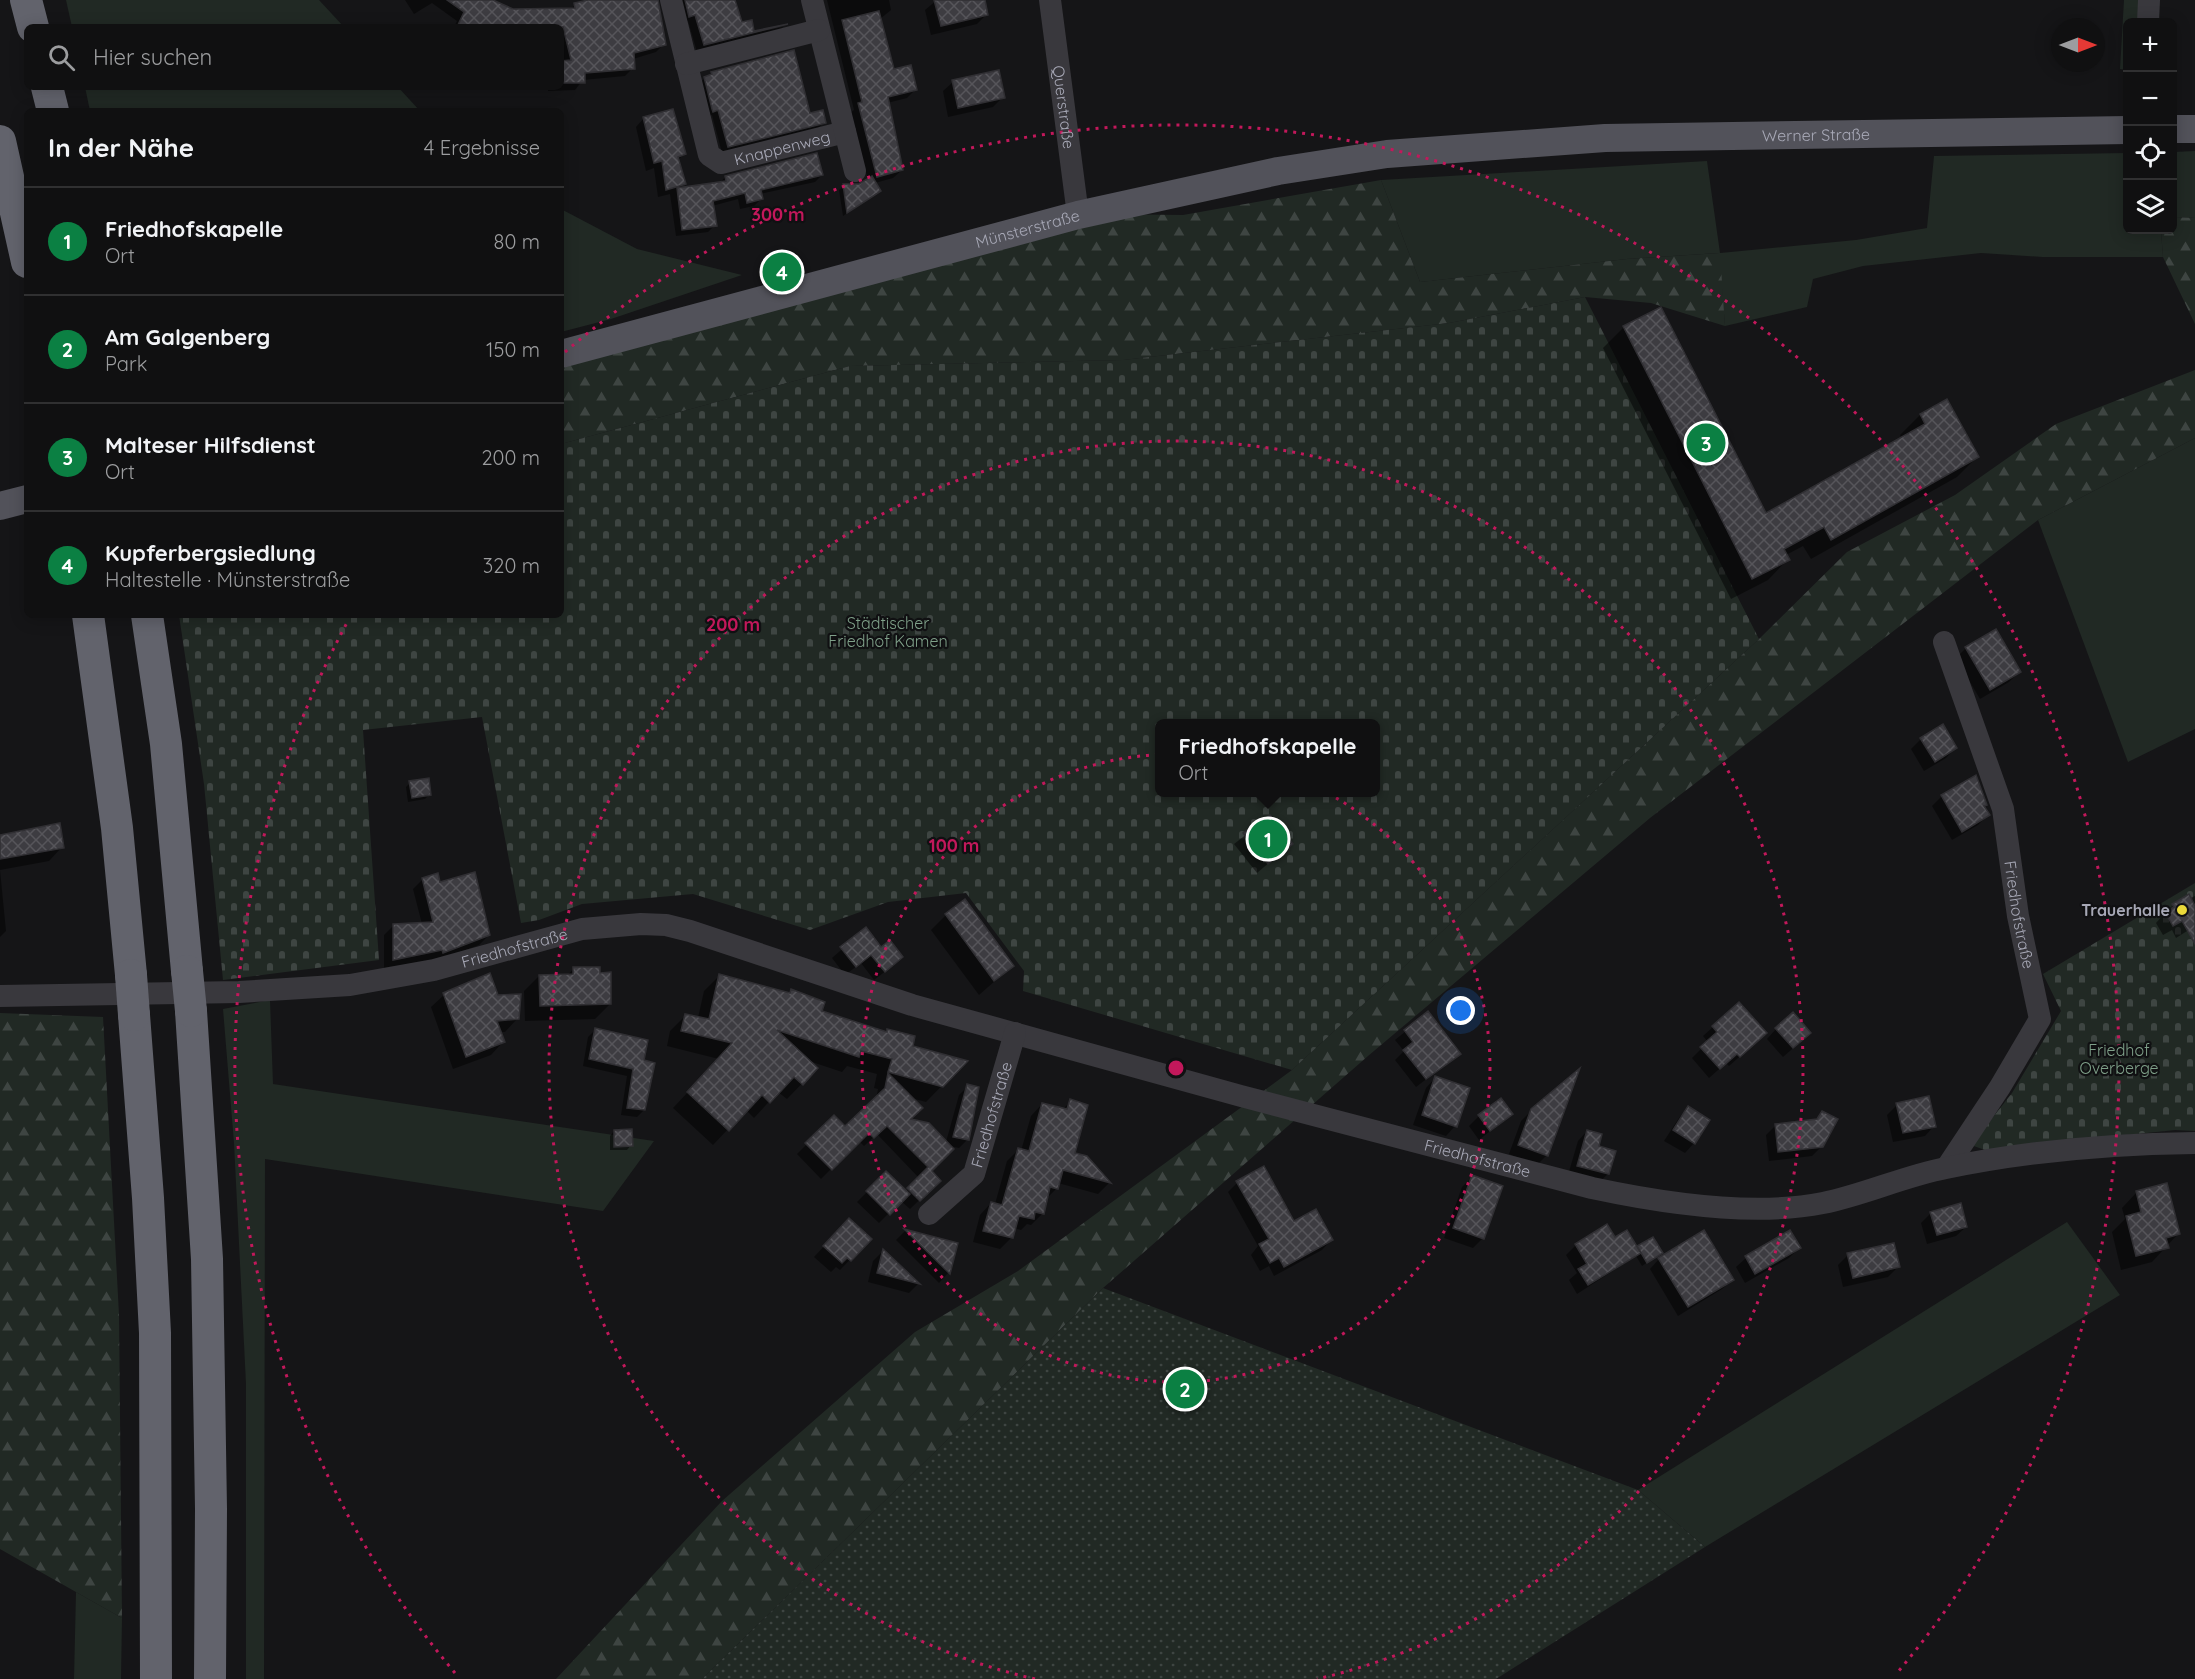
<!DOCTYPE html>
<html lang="de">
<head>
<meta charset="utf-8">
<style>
	:root { --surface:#101011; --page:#19191a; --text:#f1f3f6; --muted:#9c9d9f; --line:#303031; --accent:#0b8043 }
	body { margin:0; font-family:Quicksand,sans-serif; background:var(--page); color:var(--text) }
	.controls { position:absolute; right:18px; top:18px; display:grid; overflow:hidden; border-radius:9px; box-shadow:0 3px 15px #0003 }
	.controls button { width:54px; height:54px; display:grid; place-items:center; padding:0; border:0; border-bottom:2px solid var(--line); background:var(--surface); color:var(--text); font:30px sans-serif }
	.compass { position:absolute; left:2051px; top:18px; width:54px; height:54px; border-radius:50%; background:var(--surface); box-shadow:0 3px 15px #0003; rotate:90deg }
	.you { position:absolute; left:1461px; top:1011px; width:21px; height:21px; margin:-15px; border:4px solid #fff; border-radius:50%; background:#1a73e8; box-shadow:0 0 0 9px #1a73e833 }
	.badge { display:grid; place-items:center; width:39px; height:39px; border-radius:50%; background:var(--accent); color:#fff; font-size:20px; font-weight:700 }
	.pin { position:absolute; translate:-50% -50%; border:3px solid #fff; box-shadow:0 2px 6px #0006 }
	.popup { position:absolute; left:1155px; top:719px; width:225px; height:78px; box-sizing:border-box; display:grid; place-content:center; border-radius:9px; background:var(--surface); filter:drop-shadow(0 2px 4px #0005); font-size:20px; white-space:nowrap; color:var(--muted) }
	.popup b { font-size:22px; color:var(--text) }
	.popup::after { content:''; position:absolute; left:50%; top:100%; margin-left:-12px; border:12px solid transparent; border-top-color:var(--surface) }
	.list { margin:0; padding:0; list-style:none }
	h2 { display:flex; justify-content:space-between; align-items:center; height:78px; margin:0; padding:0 24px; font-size:26px }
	h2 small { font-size:20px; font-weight:400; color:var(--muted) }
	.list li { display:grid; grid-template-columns:39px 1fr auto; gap:18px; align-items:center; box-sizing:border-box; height:108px; padding:0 24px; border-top:2px solid var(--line) }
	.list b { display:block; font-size:22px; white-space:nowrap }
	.list p { margin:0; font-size:20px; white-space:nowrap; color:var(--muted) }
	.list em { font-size:20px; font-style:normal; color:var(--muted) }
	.icon { flex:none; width:33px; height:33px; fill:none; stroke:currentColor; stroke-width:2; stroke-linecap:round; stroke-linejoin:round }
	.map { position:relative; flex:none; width:2195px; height:1679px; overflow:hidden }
	.search { position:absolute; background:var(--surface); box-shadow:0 3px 15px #0003; left:24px; top:24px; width:540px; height:66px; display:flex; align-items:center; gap:15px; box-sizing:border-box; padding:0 21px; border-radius:9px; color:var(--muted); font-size:22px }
	.panel { position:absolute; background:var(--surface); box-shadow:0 3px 15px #0003; left:24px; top:108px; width:540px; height:510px; border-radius:9px }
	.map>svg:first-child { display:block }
	.green { fill:#212924 }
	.forest { fill:url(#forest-firs) }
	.cemetery { fill:url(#cemetery-stones); fill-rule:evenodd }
	.park { fill:url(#park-dots) }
	.shadow { fill:#0007 }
	.building { fill:url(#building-cross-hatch); stroke:#302f33; stroke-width:1.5 }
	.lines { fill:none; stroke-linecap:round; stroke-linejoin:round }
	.minor { stroke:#39383d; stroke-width:22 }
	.major { stroke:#52525a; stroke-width:28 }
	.highway { stroke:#62636c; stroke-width:32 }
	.highway-bridge { stroke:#62636c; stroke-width:32 }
	.ring { fill:none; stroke:#c2185b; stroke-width:3; stroke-dasharray:3 6 }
	.poi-dot { fill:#ead93a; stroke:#101012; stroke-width:2 }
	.labels { text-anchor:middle; stroke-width:4.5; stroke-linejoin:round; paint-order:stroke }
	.street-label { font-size:16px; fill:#a7a8b6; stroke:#101012 }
	.park-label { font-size:16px; fill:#7fa089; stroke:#101012 }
	.poi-label { font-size:16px; font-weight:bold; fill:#a7a8b6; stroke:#101012; text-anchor:end }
	.centre { fill:#c2185b; stroke:#101012; stroke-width:3 }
	.ring-label { font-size:18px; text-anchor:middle; font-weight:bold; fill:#c2185b; stroke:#101012; stroke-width:4.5; stroke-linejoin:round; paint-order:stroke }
</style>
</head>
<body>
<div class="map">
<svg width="2195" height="1679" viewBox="0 0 2195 1679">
	<defs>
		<pattern id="forest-firs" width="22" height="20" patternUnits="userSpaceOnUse" patternTransform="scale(1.5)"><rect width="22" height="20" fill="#212924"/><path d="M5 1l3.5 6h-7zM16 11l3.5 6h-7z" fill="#3e4542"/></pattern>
		<pattern id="cemetery-stones" width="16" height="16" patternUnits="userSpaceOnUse" patternTransform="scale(1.5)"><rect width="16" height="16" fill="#212924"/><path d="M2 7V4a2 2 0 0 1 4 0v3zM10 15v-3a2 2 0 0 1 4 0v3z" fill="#3e4542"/></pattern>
		<pattern id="park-dots" width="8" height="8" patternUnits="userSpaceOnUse" patternTransform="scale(1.5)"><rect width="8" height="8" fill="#212924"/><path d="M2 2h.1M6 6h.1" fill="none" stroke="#3e4542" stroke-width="1.8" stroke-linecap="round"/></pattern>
		<pattern id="building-cross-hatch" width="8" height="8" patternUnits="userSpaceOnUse" patternTransform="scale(1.5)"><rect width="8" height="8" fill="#3d3c41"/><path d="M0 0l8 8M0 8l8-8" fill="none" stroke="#56555a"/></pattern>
	</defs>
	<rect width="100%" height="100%" fill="#151517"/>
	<g class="green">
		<path d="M66 0H319L344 27H72Z"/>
		<path d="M2124 0H2139L2138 22H2128L2127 70 2120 69Z"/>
		<path d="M85 87H398L420 111H90Z"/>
		<path d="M2195 151V218L2173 217V152Z"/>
		<path d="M2127 153 2128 230H2161L2163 257H2043L1981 253 1863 266 1813 279 1807 307 1725 326 1719 253 1627 259 1420 282 1381 180 1707 161 1720 253 1856 240 1927 228 1934 156Z"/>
		<path d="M561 209 637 249 742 275 611 319 561 332Z"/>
		<path d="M2195 438V729L2128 762 2038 520Z"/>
		<path d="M270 1000 273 1084 654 1141 603 1211 265 1159 264 1679H246V1384L234 1143 223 1009Z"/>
		<path d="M2067 1222 2120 1295 1705 1547 1638 1490Z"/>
		<path d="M76 1592 122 1618 121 1679H74Z"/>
	</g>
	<g class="forest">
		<path d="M1381 180 1420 282 1627 259 1720 253 1725 326 1651 303 1585 297 1449 323 1123 360 850 366 561 444V362L1090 214 1183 215Z"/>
		<path d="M2173 217 2195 218V324L2163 257 2161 230H2172Z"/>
		<path d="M2195 370V438L2038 520 1650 818 1368 1056 1103 1288 702 1679H556L722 1501 915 1332 1018 1271 1292 1070 1759 639 1847 552 1955 495 2056 424Z"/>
		<path d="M0 1013 103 1017 119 1315 122 1618 0 1549Z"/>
	</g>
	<g class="cemetery">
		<path d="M1585 297 1759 639 1292 1070 1023 991 1024 971 966 893 888 902 810 930 693 894 582 904 539 920 521 923 482 717 363 730 379 960 223 980 204 784 179 615H561V444L850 366 1123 360 1449 323ZM1160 724H1376V792H1160Z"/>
		<path d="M2195 883V1131L2175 1130 1985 1150 1971 1145 2012 1093 2061 1011 2043 974Z"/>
	</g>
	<path class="park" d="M1103 1288 1638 1490 1705 1547 1496 1679H702Z"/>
	<g class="shadow">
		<path d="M405 0H489L513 11 570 10 575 5 594 0H656L664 44 656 52 633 59V68L625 76 583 80 575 90 548 91V87H561V27H454L457 21 432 3 414 14Z"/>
		<path d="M674 0H734L741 24 750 22 753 33 783 27 779 31 697 52 688 21 682 23Z"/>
		<path d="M827 0H889L891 10 880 19 893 70 915 90 907 98 887 103 902 170 893 178 875 183 880 191 843 216 839 190 844 186 859 185 868 180 850 113 854 110Z"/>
		<path d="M937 0H983L987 14 977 24 931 35 925 10Z"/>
		<path d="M712 73 809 115 824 122 818 128 722 153 712 115 707 117 698 84Z"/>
		<path d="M953 82 1003 97 993 107 948 117 943 91Z"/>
		<path d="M644 118 684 154 678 160 684 184 679 189 719 184 725 177 822 175 815 182 760 194 761 199 754 206 740 209 738 199 712 206 715 225 708 232 676 236 670 194 658 197 654 168 646 171 636 127Z"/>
		<path d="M1660 309 1766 515 1902 439 1900 435 1920 415 1946 401 1977 457 1957 477 1811 559 1803 546 1786 555 1788 559 1768 580 1731 599 1603 348 1623 328Z"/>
		<path d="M1966 648 2019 672 2009 682 1980 699 1956 658Z"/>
		<path d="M1921 739 1955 748 1946 758 1924 771 1911 749Z"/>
		<path d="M410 783 430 794 425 799 408 802 406 787Z"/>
		<path d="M1942 796 1983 807 1988 815 1978 825 1952 840 1932 806Z"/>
		<path d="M1269 817 1291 844 1257 873 1234 844Z"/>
		<path d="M0 837 62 847 49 861 0 870Z"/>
		<path d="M0 870 6 931 0 937Z"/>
		<path d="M423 879 439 884 489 935 479 945 433 962 384 969V935L394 925 422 924 413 889Z"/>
		<path d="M2195 896V926L2176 938 2172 930 2163 935 2156 923 2163 915 2173 905Z"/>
		<path d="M946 915 1012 966 979 995 931 930Z"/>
		<path d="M865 929 891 967 874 980 861 963 845 975 832 958Z"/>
		<path d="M573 969 599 974 610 1004 595 1019 525 1021 524 991 539 976H567Z"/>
		<path d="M489 975 497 997 517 1019 505 1032H500L503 1042 491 1055 453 1069 431 1007 444 995Z"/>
		<path d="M720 975 788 994 791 991 820 1012 885 1033 888 1030 911 1047 965 1062 926 1102 911 1098 908 1120 946 1142 959 1095 968 1086V1139L959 1148 950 1146 930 1171 939 1181 910 1209 901 1201 879 1223 857 1202 886 1173 905 1192 919 1178 877 1134 864 1146 859 1141 821 1179 797 1154 834 1117 845 1128 876 1099 878 1089 874 1088 877 1074 847 1066 842 1072 806 1060 816 1069 787 1099 778 1092 754 1118 746 1110 713 1145 673 1108 719 1059 667 1046 670 1031 685 1016 698 1018 704 991Z"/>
		<path d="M1428 1013 1459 1054 1416 1087 1395 1060 1404 1051 1395 1040Z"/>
		<path d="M1713 1027 1755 1043 1729 1066 1726 1063 1709 1078 1692 1058 1708 1042 1703 1036Z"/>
		<path d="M1776 1029 1799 1043 1783 1057 1767 1039Z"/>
		<path d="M595 1030 642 1061 644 1110 637 1117 621 1115 627 1076 583 1066 588 1037Z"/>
		<path d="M1435 1078 1455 1126 1446 1136 1413 1125 1426 1088Z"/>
		<path d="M1071 1101 1073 1154 1086 1157 1109 1183 1098 1194 1058 1183 1056 1189 1046 1199 1043 1213 1031 1225 1027 1224 1021 1230 1014 1228 1011 1238 1000 1249 973 1242 980 1215 991 1203 995 1204 1007 1161 1018 1150 1021 1151 1031 1116 1042 1104 1062 1110Z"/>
		<path d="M1897 1105 1934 1126 1925 1136 1893 1142 1887 1115Z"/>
		<path d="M1688 1108 1694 1143 1685 1153 1664 1141 1679 1118Z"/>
		<path d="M1532 1110 1547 1155 1537 1165 1509 1154 1521 1121Z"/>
		<path d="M1822 1113V1146L1812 1156 1769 1161 1766 1135 1776 1125 1814 1121Z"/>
		<path d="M1511 1114 1479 1140 1469 1126 1479 1116Z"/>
		<path d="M614 1131 631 1145 627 1150H610V1136Z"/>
		<path d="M1587 1131 1608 1174 1598 1183 1568 1175 1578 1141Z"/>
		<path d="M1472 1177 1483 1238 1473 1248 1444 1238 1462 1187Z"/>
		<path d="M1237 1183 1294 1223 1331 1240 1322 1250 1274 1276 1269 1266 1260 1271 1251 1255 1258 1246 1228 1192Z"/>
		<path d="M2137 1192 2178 1234 2152 1262 2121 1270 2112 1232 2125 1219 2122 1208Z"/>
		<path d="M1931 1213 1966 1227 1956 1236 1927 1244 1921 1223Z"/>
		<path d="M839 1230 870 1239 840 1270 836 1267 831 1272 814 1257Z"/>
		<path d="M905 1231 956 1244 948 1273 939 1283 896 1240Z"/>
		<path d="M1615 1239 1637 1249 1661 1253 1642 1266 1636 1256 1577 1294 1569 1280 1577 1273 1566 1255 1576 1245Z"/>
		<path d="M1799 1248 1789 1258 1745 1283 1736 1267 1746 1258Z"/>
		<path d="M883 1251 918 1284 909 1293 868 1282 873 1261Z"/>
		<path d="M1848 1255 1898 1267 1888 1277 1843 1287 1838 1265Z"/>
		<path d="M1659 1259 1732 1280 1722 1289 1678 1316 1650 1269Z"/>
	</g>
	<g class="building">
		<path d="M447 0H493L513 9 575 8 574 3 588 0H658L666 45 634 53 635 69 585 73V83H561V61L571 60 563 27H457L464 12Z"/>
		<path d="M685 0H735L742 22 752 20 754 31 788 24 704 45 695 15 689 17Z"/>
		<path d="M934 0H985L988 15 941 26Z"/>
		<path d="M879 11 894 69 911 65 917 90 888 97 903 170 877 177 858 103 862 102 842 20Z"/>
		<path d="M794 50 810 113 823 110 826 123 728 147 718 110 713 112 712 109 704 77 712 74 711 72Z"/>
		<path d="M999 70 1005 98 958 108 952 80Z"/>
		<path d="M673 109 686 154 678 157 686 184 666 190 662 161 654 163 643 117Z"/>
		<path d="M817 153 823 175 761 190 763 199 747 203 745 193 713 201 717 226 682 230 677 188 726 181 725 176Z"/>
		<path d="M872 176 881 191 847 213 843 184H859Z"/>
		<path d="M1661 307 1766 513 1925 424 1920 414 1947 399 1979 457 1831 540 1824 527 1784 549 1790 560 1752 579 1623 326Z"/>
		<path d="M1996 629 2021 672 1990 690 1965 647Z"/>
		<path d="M1943 724 1957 748 1935 762 1920 738Z"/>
		<path d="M1976 775 1987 805 1984 806 1990 815 1962 832 1941 795Z"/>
		<path d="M429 778 431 795 412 798 409 781Z"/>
		<path d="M1270 815 1293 844 1268 864 1243 833Z"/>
		<path d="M60 823 64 848 0 859V835Z"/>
		<path d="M475 872 490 935 443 953 442 950 393 960V924L433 922 422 878 438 873 440 882Z"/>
		<path d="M2189 894 2195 906V944L2182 921 2173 926 2165 912 2174 907 2172 904Z"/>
		<path d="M965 899 1014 966 994 981 945 914Z"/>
		<path d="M866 927 881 947 890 940 903 957 885 972 871 955 856 967 840 947Z"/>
		<path d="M573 967H600V973L611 972V1004L540 1006 539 975 573 974Z"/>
		<path d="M490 973 498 995 521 994 519 1019 497 1021 505 1042 466 1057 443 993Z"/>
		<path d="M719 974 790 993 791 989 825 1002 822 1011 887 1032V1029L915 1036 913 1046 968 1061 943 1087 888 1072 892 1059 861 1051 859 1057 777 1030 818 1068 803 1085 794 1077 770 1103 762 1095 729 1131 687 1092 732 1043 681 1031 685 1014 709 1019Z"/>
		<path d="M1739 1002 1767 1033 1740 1057 1737 1054 1720 1069 1700 1047 1717 1032 1712 1026Z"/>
		<path d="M1428 1011 1461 1054 1426 1079 1403 1050 1413 1042 1404 1030Z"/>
		<path d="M1793 1012 1811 1033 1793 1048 1775 1028Z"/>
		<path d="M595 1028 648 1040 644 1060 655 1063 645 1110 627 1108 633 1069 589 1059Z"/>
		<path d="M1580 1068 1548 1156 1518 1145 1531 1109Z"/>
		<path d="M888 1073 923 1108 911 1119 929 1123 954 1149 932 1171 941 1181 920 1201 907 1188 928 1167 887 1126 874 1138 869 1133 832 1170 805 1143 834 1115 845 1126 885 1088Z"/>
		<path d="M1435 1076 1470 1088 1457 1127 1422 1115Z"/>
		<path d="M967 1084 979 1087 969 1140 953 1137Z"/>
		<path d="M1929 1096 1936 1127 1903 1133 1896 1103Z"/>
		<path d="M1501 1098 1513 1114 1490 1131 1478 1115Z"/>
		<path d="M1070 1099 1088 1105 1075 1153 1087 1156 1111 1183 1063 1170 1058 1189 1050 1187 1044 1214 1035 1212 1034 1219 1019 1216 1013 1238 983 1231 991 1202 1002 1205 1018 1148 1029 1151 1042 1103 1067 1109Z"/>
		<path d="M1688 1106 1710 1120 1695 1144 1673 1130Z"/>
		<path d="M1822 1111 1838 1119 1823 1147 1778 1152 1775 1124 1817 1119Z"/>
		<path d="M632 1129 633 1146 614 1147V1130Z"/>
		<path d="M1587 1130 1602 1134 1599 1146 1616 1151 1609 1174 1577 1166Z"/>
		<path d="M1264 1166 1294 1221 1316 1209 1333 1240 1284 1267 1279 1258 1270 1263 1259 1244 1269 1239 1236 1181Z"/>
		<path d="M886 1171 910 1194 890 1215 866 1191Z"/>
		<path d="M1472 1175 1503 1186 1484 1239 1453 1228Z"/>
		<path d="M2167 1183 2180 1234 2166 1238 2169 1248 2136 1256 2126 1216 2141 1212 2136 1191Z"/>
		<path d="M1961 1203 1967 1227 1937 1235 1930 1212Z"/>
		<path d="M849 1218 872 1239 851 1261 847 1258 842 1263 823 1246Z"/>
		<path d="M1607 1224 1615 1237 1627 1230 1641 1253 1588 1285 1578 1269 1587 1264 1575 1244Z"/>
		<path d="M904 1229 958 1243 950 1274Z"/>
		<path d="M1704 1230 1734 1280 1688 1307 1658 1258Z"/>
		<path d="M1790 1230 1801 1248 1755 1274 1745 1256Z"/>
		<path d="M1653 1237 1663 1253 1647 1263 1637 1246Z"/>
		<path d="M1894 1243 1900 1267 1853 1278 1847 1253Z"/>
		<path d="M883 1249 920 1284 877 1273Z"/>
	</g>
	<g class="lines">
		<g class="minor">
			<path id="s1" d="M671 0 709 155 721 163 845 132"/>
			<path d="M812 0 855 171"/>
			<path id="s2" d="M1050 0 1078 215"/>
			<path d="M2148 22 2149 0"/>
			<path d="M686 64 819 30"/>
			<path id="s3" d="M1944 642 2003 809 2018 916 2040 1019 2000 1087 1947 1167"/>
			<path id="s4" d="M0 996 239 992 350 985 434 970 582 929 641 924 666 925 690 931 912 1005 1241 1096 1592 1188C1662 1203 1753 1217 1823 1203 1864 1195 1904 1176 1946 1168 2027 1151 2112 1144 2195 1143"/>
			<path id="s5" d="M929 1214 974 1174 1015 1033"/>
		</g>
		<g class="major">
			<path d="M2172 129H2195"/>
			<path id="s6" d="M561 354 1078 215 1278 171 1387 154 1605 138 2128 130"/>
			<path d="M0 506 27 499"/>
		</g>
		<g class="highway">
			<path d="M26 0 33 27"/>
			<path d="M47 87 53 111"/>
			<path d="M0 141 27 262"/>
			<path d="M88 615 117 828 131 975"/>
			<path d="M147 615 166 744 187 971"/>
			<path d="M191 1011 207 1259 211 1509 210 1679"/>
			<path d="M134 1015 148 1198 155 1333 156 1679"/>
		</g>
		<g class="highway-bridge">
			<path d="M187 971 191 1011"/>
			<path d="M131 975 134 1015"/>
		</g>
	</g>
	<g class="ring">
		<circle cx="1176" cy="1068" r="314"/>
		<path d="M1035 1679A627 627 0 1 1 1317 1679"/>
		<path d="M455 1673A941 941 0 0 1 349 619M565 352A941 941 0 0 1 1897 1673"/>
	</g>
	<circle class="poi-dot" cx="2182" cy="910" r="6"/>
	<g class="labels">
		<g class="street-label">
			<text dy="6" stroke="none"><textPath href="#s2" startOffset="108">Querstraße</textPath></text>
			<text dy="6" stroke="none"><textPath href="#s6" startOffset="1280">Werner Straße</textPath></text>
			<text dy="6" stroke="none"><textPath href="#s1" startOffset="237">Knappenweg</textPath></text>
			<text dy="6" stroke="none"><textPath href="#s6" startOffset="483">Münsterstraße</textPath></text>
			<text dy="6" stroke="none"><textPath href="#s3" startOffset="284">Friedhofstraße</textPath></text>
			<text dy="6" stroke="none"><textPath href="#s4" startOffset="519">Friedhofstraße</textPath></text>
			<text dy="6" stroke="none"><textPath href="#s5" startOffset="122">Friedhofstraße</textPath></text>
			<text dy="6" stroke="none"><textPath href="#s4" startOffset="1518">Friedhofstraße</textPath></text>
		</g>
		<g class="park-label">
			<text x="888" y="629">Städtischer<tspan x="888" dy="18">Friedhof Kamen</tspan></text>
			<text x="2119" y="1056">Friedhof<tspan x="2119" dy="18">Overberge</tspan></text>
		</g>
		<g class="poi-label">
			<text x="2170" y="916">Trauerhalle</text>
		</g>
	</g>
	<circle cx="1176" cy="1068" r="9" class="centre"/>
	<g class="ring-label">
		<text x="778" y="221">300 m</text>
		<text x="733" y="631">200 m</text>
		<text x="954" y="852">100 m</text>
	</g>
</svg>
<div class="controls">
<button>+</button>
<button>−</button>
<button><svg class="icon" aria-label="locate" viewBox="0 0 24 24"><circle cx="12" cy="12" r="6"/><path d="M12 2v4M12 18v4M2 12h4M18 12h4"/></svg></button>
<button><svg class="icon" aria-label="layers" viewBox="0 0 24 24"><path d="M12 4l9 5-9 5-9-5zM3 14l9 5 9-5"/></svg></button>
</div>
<svg class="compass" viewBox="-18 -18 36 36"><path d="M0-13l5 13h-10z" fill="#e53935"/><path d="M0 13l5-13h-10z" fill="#9c9d9f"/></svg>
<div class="you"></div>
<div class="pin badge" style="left:1268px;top:839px">1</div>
<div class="popup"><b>Friedhofskapelle</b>Ort</div>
<div class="pin badge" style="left:1185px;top:1389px">2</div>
<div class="pin badge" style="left:1706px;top:443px">3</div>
<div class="pin badge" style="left:782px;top:272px">4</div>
<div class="search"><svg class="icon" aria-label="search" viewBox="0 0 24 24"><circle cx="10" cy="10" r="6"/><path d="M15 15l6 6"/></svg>Hier suchen</div>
<section class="panel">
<h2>In der Nähe<small>4 Ergebnisse</small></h2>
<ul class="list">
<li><span class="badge">1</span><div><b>Friedhofskapelle</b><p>Ort</p></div><em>80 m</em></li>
<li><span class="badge">2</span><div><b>Am Galgenberg</b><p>Park</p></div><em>150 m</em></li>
<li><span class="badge">3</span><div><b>Malteser Hilfsdienst</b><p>Ort</p></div><em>200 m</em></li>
<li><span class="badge">4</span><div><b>Kupferbergsiedlung</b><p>Haltestelle · Münsterstraße</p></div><em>320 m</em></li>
</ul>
</section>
</div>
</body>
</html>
